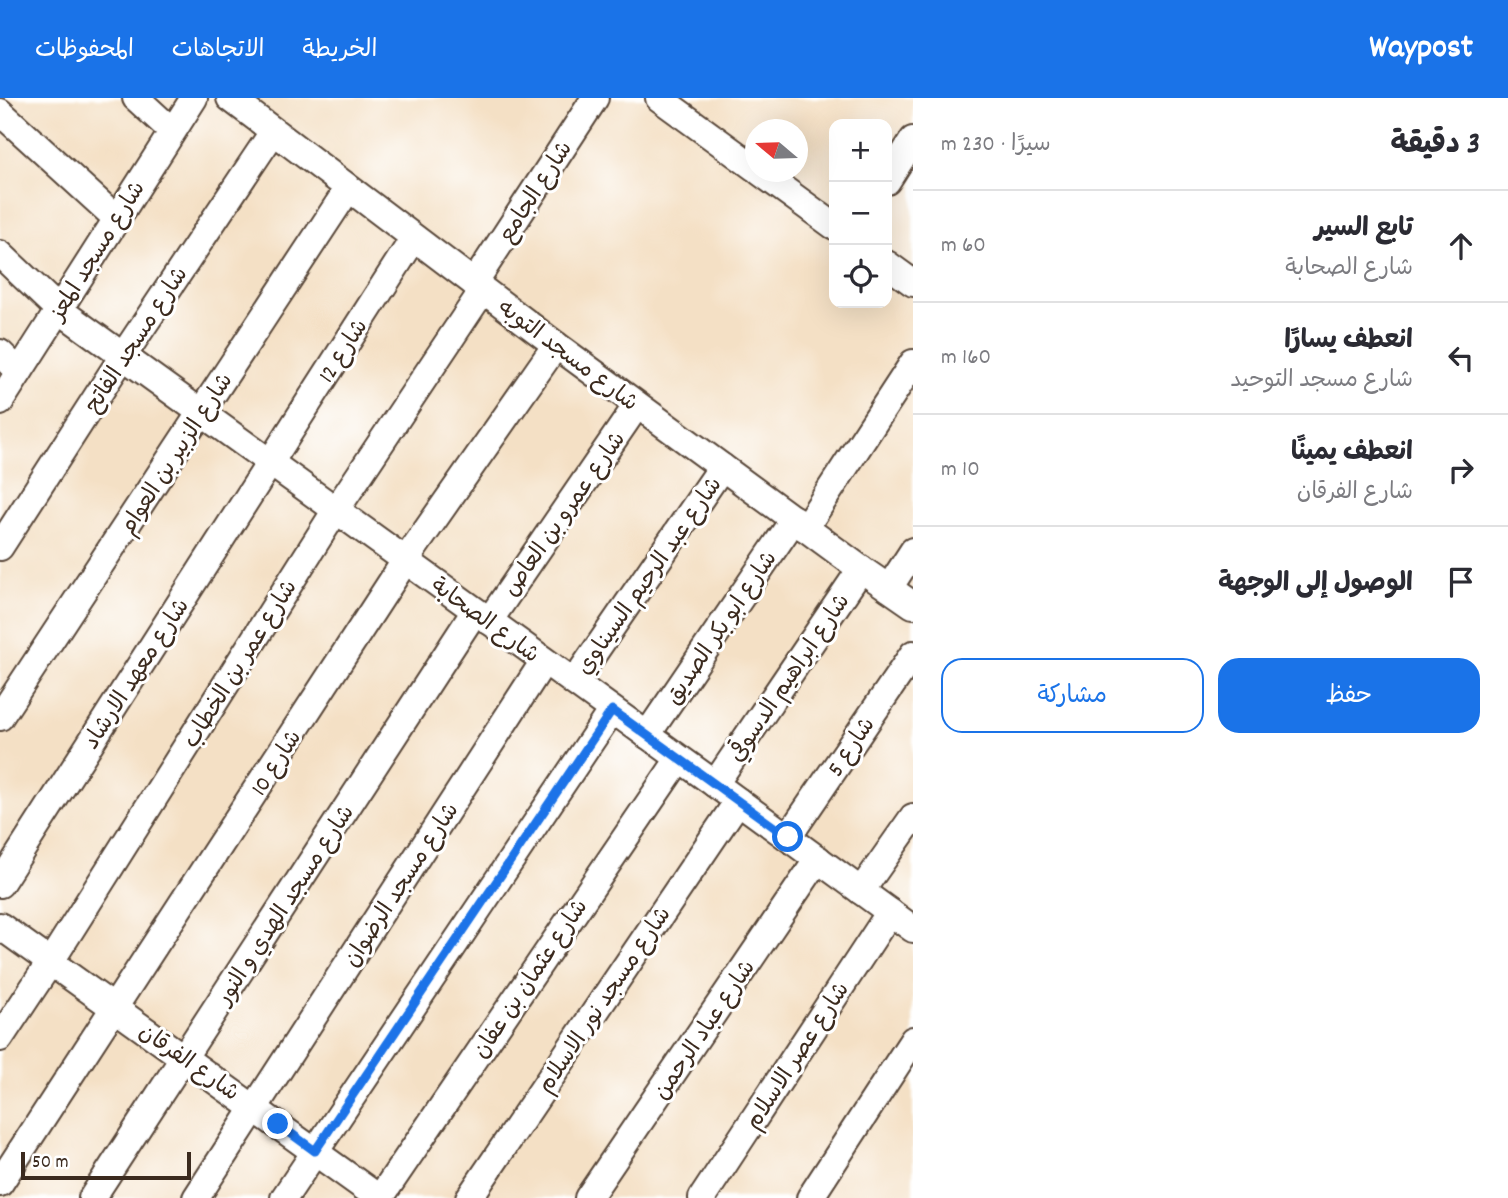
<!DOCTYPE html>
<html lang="ar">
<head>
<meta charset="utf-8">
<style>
	:root { --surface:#fff; --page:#f2f2f3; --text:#2b2b33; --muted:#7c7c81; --line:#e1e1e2; --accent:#1a73e8 }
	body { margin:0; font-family:Dekko,"Playpen Sans Arabic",sans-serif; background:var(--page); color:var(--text); direction:rtl }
	.controls { position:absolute; right:21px; top:21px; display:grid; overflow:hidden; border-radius:14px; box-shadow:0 7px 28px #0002 }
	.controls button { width:63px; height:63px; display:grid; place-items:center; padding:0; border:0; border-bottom:2px solid var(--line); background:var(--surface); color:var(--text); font:35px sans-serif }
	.compass { position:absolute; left:745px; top:21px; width:63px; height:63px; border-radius:50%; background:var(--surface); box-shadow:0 7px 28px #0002; rotate:289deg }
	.scale { position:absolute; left:21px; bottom:18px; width:170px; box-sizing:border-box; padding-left:7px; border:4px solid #3b2a1e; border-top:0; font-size:19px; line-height:24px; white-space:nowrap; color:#3b2a1e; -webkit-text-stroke:5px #fff; paint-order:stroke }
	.stop { position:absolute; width:21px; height:21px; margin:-16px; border:5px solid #1a73e8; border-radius:50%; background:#fff }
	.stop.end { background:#1a73e8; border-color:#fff; box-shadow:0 2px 7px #0008 }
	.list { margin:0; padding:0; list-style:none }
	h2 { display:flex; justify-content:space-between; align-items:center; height:91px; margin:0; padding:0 28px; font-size:30px }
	h2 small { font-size:23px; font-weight:400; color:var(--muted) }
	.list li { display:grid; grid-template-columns:46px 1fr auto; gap:21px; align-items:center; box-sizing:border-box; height:112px; padding:0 28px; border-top:2px solid var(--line) }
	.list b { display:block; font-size:26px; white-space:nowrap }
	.list p { margin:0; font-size:23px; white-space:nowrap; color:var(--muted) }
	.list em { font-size:23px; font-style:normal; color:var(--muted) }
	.actions { display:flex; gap:14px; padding:21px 28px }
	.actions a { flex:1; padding:16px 0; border:2px solid var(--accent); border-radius:21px; text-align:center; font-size:24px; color:var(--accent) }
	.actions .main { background:var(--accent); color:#fff }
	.icon { flex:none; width:38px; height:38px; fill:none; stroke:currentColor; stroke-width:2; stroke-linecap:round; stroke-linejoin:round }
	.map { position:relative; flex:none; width:913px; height:1100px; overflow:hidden; direction:ltr }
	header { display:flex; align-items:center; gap:42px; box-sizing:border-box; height:98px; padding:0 35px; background:var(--accent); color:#fff }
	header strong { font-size:33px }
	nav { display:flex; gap:38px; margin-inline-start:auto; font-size:24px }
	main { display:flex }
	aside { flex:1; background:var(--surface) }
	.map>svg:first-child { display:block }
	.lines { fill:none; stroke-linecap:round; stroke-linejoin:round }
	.minor-casing { stroke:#574537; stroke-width:30 }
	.minor { stroke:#fff; stroke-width:26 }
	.route { stroke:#1a73e8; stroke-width:9 }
	.labels { text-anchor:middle; stroke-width:6; stroke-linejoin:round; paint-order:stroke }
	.street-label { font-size:23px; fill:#3b2a1e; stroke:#fff }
</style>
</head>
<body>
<header>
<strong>Waypost</strong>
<nav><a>الخريطة</a><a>الاتجاهات</a><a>المحفوظات</a></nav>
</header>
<main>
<aside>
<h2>3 دقيقة<small>سيرًا · 230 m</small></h2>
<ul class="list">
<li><svg class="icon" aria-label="ahead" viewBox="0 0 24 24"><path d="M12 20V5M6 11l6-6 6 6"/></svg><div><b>تابع السير</b><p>شارع الصحابة</p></div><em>60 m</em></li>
<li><svg class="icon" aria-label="left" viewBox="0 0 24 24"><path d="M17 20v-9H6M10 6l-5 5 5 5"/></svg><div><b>انعطف يسارًا</b><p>شارع مسجد التوحيد</p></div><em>160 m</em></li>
<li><svg class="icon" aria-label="right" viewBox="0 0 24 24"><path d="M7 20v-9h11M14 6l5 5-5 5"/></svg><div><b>انعطف يمينًا</b><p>شارع الفرقان</p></div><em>10 m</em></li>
<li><svg class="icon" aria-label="arrive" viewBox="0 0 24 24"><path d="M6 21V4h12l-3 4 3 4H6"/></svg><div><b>الوصول إلى الوجهة</b></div></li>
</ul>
<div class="actions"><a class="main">حفظ</a><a>مشاركة</a></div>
</aside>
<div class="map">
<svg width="913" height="1100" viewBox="0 0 913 1100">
	<rect width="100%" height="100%" fill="#fff"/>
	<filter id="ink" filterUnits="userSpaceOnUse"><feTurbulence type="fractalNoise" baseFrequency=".0143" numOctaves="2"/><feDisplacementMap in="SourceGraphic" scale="14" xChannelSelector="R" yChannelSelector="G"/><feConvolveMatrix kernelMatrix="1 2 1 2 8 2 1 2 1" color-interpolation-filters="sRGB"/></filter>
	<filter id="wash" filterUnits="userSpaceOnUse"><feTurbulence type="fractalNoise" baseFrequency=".00686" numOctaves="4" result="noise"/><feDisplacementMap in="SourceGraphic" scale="28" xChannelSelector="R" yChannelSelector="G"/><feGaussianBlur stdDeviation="1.57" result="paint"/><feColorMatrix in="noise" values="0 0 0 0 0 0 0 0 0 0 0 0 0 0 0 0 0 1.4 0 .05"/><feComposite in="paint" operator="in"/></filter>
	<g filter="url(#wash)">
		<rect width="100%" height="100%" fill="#f4e0c5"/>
	</g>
	<g filter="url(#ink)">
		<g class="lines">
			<defs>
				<g id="minor">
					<path d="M136 0 172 33"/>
					<path d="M230 0 556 247 861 471 913 507"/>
					<path d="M659 0 755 70"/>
					<path d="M0 14 116 120"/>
					<path d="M760 74 834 128"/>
					<path d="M887 83 913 42"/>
					<path d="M0 156 58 211 715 686 913 831"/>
					<path d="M887 166 913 185"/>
					<path d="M474 185 595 0"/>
					<path d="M0 255 19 274"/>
					<path d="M0 304 194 0"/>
					<path d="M805 430 913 265"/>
					<path d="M0 449 123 258 273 34"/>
					<path d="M889 490 913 453"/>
					<path d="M489 523 637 307"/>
					<path d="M574 584 722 369"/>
					<path d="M0 619 348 91"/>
					<path d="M647 637 794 421"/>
					<path d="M715 686 861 471"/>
					<path d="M788 739 913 556"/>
					<path d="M0 786 414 140"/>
					<path d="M861 793 913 719"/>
					<path d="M0 828 379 1100"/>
					<path d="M0 940 51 863 336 412 483 192"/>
					<path d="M0 1085 405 463 556 247"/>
					<path d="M92 1100 475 513"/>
					<path d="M196 1100 544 563"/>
					<path d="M284 1100 612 612"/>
					<path d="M380 1100 679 661"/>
					<path d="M469 1100 738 703"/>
					<path d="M588 1100 818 761"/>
					<path d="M702 1100 890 814"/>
					<path d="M810 1100 913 942"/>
				</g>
			</defs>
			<use href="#minor" class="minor-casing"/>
			<use href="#minor" class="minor"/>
		</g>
	</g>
	<g class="lines" filter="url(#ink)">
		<path class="route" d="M278 1026 315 1053 612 612 788 739"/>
	</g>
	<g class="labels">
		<g class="street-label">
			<text transform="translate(534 93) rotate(-57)" y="8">شارع الجامع</text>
			<text transform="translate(96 152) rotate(-58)" y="8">شارع مسجد المعز</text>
			<text transform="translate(135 241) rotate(-57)" y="8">شارع مسجد الفاتح</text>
			<text transform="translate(342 252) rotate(-57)" y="8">شارع 12</text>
			<text transform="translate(569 256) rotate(37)" y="8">شارع مسجد التوبه</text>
			<text transform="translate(175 355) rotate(-57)" y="8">شارع الزبير بن العوام</text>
			<text transform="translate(563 415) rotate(-55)" y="8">شارع عمرو بن العاص</text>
			<text transform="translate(648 477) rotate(-55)" y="8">شارع عبد الرحيم السيناوي</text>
			<text transform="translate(486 521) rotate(36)" y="8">شارع الصحابة</text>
			<text transform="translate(720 529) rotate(-56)" y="8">شارع ابو بكر الصديق</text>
			<text transform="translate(239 565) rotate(-58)" y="8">شارع عمر بن الخطاب</text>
			<text transform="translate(135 575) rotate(-57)" y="8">شارع معهد الارشاد</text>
			<text transform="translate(788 579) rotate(-56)" y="8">شارع ابراهيم الدسوقي</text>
			<text transform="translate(850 648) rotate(-56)" y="8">شارع 5</text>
			<text transform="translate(275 664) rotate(-57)" y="8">شارع 10</text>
			<text transform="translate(400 786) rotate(-57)" y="8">شارع مسجد الرضوان</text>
			<text transform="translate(284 806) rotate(-57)" y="8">شارع مسجد الهدي و النور</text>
			<text transform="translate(529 880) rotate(-56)" y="8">شارع عثمان بن عفان</text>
			<text transform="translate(603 901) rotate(-56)" y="8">شارع مسجد نور الاسلام</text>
			<text transform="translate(703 931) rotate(-56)" y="8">شارع عباد الرحمن</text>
			<text transform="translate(796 957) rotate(-57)" y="8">شارع عصر الاسلام</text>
			<text transform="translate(190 963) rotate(35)" y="8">شارع الفرقان</text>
		</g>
	</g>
</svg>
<div class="controls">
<button>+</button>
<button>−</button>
<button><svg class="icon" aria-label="locate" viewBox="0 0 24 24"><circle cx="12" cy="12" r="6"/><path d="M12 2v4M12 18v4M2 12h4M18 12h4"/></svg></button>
</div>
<svg class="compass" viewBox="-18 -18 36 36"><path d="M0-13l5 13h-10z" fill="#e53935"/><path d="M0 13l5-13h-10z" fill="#7c7c81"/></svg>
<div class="scale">50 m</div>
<div class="stop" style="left:788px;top:739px"></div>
<div class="stop end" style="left:278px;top:1026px"></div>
</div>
</main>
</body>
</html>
